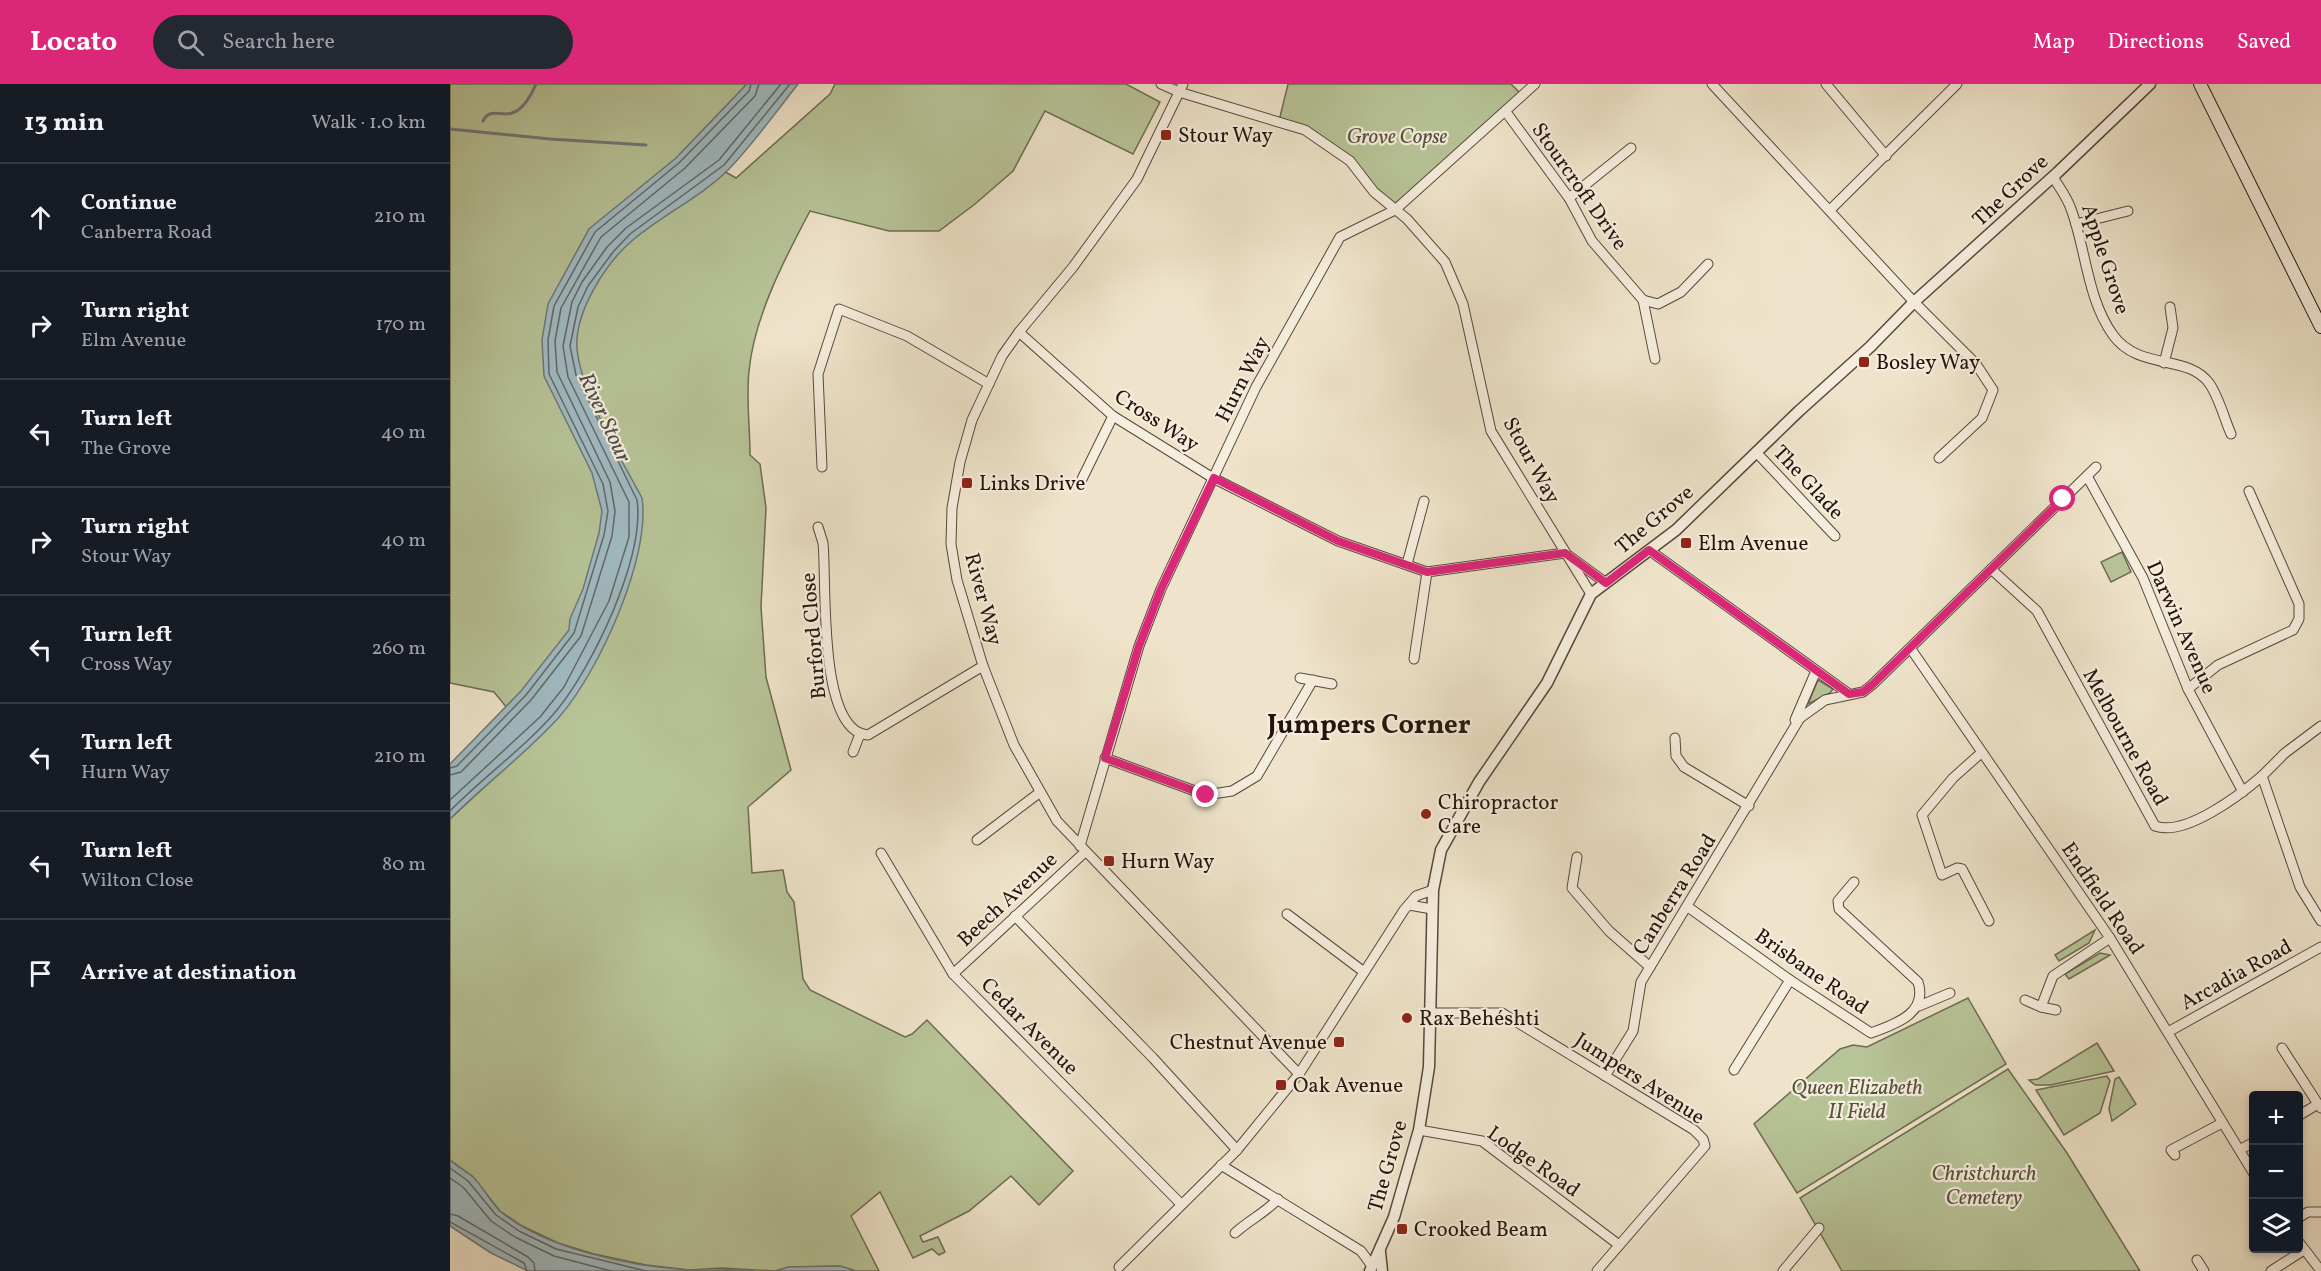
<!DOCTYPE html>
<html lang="en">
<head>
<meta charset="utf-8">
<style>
	:root { --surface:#171b24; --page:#242831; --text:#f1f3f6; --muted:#9ea1a6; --line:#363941; --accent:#db2777 }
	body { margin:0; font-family:Vollkorn,serif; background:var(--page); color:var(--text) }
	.controls { position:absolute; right:18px; bottom:18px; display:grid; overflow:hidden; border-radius:6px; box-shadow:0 3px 9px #0003 }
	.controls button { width:54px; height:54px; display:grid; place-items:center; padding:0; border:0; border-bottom:2px solid var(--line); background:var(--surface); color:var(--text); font:30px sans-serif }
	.stop { position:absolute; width:18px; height:18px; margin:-14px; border:4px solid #db2777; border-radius:50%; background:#fff }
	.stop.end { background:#db2777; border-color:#fff; box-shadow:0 2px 6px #0008 }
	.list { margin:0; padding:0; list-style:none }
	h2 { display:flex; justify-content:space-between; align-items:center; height:78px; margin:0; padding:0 24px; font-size:26px }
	h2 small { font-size:20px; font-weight:400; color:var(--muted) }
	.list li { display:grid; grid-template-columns:39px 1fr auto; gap:18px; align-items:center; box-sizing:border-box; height:108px; padding:0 24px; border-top:2px solid var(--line) }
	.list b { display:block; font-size:22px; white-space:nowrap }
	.list p { margin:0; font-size:20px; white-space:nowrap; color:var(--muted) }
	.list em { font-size:20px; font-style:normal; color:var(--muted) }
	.icon { flex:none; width:33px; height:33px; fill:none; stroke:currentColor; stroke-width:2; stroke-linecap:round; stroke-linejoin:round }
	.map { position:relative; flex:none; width:1871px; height:1187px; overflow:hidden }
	header { display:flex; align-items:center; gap:36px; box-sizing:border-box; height:84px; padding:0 30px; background:var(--accent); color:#fff }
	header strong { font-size:28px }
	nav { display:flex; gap:33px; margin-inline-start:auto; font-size:21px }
	.search { width:420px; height:54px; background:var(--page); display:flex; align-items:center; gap:15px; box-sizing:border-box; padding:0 21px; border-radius:33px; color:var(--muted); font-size:22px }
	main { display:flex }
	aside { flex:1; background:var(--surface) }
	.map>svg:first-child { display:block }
	.green { fill:#b7c498; stroke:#6d6c52; stroke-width:1.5 }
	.water { fill:#a0bbc3; stroke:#6e7879; stroke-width:1.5 }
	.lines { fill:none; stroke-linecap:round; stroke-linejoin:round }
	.shore { stroke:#626867; stroke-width:1.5 }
	.stream { stroke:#6e7879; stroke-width:3 }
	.minor-casing { stroke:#56483b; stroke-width:11 }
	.tertiary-casing { stroke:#56483b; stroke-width:13 }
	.secondary-casing { stroke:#23140b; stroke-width:14 }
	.minor { stroke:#f5eddd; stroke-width:9 }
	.tertiary { stroke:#f5eddd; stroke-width:10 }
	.secondary { stroke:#f5eddd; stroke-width:12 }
	.route { stroke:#db2777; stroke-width:8 }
	.poi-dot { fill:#8f2418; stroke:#f5eddd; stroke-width:2 }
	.labels { text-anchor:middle; stroke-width:4.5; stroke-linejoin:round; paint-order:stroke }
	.poi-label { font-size:21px; fill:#23140b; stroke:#f5eddd; text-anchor:start }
	.park-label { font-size:21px; font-style:italic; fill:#57523c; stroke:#f5eddd }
	.street-label { font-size:21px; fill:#23140b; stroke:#f5eddd }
	.water-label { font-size:22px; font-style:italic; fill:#4f4e4b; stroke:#f5eddd }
	.district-label { font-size:27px; font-weight:bold; fill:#23140b; stroke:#f5eddd }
</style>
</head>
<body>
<header>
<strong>Locato</strong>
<div class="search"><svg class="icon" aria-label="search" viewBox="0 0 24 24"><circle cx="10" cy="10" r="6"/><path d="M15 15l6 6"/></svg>Search here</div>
<nav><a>Map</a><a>Directions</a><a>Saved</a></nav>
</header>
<main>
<aside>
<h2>13 min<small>Walk · 1.0 km</small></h2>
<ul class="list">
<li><svg class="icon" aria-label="ahead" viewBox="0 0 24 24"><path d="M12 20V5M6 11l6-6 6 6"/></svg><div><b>Continue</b><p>Canberra Road</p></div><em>210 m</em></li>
<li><svg class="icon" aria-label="right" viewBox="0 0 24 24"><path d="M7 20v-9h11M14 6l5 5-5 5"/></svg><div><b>Turn right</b><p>Elm Avenue</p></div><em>170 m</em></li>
<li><svg class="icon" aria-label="left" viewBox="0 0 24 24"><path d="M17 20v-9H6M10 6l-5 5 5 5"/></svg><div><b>Turn left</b><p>The Grove</p></div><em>40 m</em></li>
<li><svg class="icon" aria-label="right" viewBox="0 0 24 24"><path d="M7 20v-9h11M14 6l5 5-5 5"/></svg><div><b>Turn right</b><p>Stour Way</p></div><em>40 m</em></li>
<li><svg class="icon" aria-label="left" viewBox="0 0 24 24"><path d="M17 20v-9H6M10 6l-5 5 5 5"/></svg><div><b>Turn left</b><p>Cross Way</p></div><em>260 m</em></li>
<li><svg class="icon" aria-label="left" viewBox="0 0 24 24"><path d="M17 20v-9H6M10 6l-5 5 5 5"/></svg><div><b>Turn left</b><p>Hurn Way</p></div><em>210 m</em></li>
<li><svg class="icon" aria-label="left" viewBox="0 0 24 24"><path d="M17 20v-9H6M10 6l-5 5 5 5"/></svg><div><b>Turn left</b><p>Wilton Close</p></div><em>80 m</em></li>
<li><svg class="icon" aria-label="arrive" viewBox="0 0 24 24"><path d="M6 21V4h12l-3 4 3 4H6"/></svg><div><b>Arrive at destination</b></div></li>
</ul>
</aside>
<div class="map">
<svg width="1871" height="1187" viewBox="0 0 1871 1187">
	<rect width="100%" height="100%" fill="#efe4cb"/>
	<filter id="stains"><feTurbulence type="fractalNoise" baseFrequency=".00333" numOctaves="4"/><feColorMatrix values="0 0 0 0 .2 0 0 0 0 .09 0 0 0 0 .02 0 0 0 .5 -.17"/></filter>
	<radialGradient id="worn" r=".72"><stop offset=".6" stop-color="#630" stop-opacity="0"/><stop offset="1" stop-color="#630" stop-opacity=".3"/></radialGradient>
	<g class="green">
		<path d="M0 0H297L235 65 286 94 380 10 385 0H676L710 18 683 70 595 27 563 87 525 120 489 147H439L360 127C335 174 304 233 299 287 296 314 300 343 300 371L310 380 316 424 311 523 316 593 341 686 298 723 302 789 333 786 337 808 344 818 353 895 360 906 455 953 462 950 477 936 623 1087 589 1121 561 1092 519 1127 470 1152 473 1158 488 1153 495 1168 489 1171 482 1165 463 1174 430 1108 401 1132 429 1187H406L390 1182 339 1183 325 1187 272 1184 239 1186 196 1181 144 1170 108 1159 72 1142 50 1127 22 1092 0 1076V735L84 657 44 608 0 599Z"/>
		<path d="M838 0H1061L1073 12 945 126C910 87 880 55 829 37Z"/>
		<path d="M1672 468 1681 488 1661 498 1651 478Z"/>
		<path d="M1368 596 1383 605 1380 609 1358 620Z"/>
		<path d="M1645 846 1639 859 1609 877 1605 871Z"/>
		<path d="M1650 869 1660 871 1619 895 1615 890Z"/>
		<path d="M1518 914 1556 980 1347 1109 1304 1040 1390 965 1403 961 1417 963Z"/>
		<path d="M1647 959 1664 987 1601 1001H1585L1579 996 1588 995Z"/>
		<path d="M1558 985 1617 1069 1690 1187H1392L1350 1114Z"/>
		<path d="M1657 992 1660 997 1650 1029 1614 1051 1586 1006Z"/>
		<path d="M1669 993 1686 1020 1662 1037 1659 1025 1665 995Z"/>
	</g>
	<g class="water">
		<path d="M297 0H348C326 28 304 59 279 85 251 113 214 130 184 155 157 177 124 228 127 265 131 308 171 375 192 414 201 473 149 587 110 632 77 669 35 700 0 735V680L71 607 119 546 120 535 133 505 149 449 152 427 142 389 94 292 92 256 98 220 139 145 226 74Z"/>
		<path d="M0 1076C7 1082 15 1087 22 1092 33 1102 40 1118 51 1128 97 1165 179 1182 237 1186 260 1187 283 1184 306 1187H78L41 1169 0 1142Z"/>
		<path d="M390 1182 406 1187H325L339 1183Z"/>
	</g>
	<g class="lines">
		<g class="shore">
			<path d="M0 684 7 682 76 611 124 549 154 451 158 427 153 400 99 290 98 256 104 222 145 148 230 78 299 7 301 0"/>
			<path d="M0 691 11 688 81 616 131 552 162 452 165 427 160 398 107 288 105 257 111 224 151 153 235 84 305 12 309 0"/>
			<path d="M0 716 90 633 114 603 159 517 179 453V418L118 293 113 262 122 218 132 198 157 163 176 144 269 76 331 0"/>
			<path d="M0 727C34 692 76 663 107 626 143 582 195 473 187 416L126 291 120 262 128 223 138 202 163 168 180 150 274 81 340 0"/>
			<path d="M0 1084 18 1097 46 1131 69 1147 106 1165 196 1187"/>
			<path d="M0 1094 13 1103 41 1137 65 1153 104 1172 161 1187"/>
			<path d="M0 1130 8 1132 78 1173 84 1179 85 1187"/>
			<path d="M0 1138 74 1179 77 1187"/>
		</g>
		<g class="stream">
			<path d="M33 37C40 23 51 33 62 29 73 26 82 10 86 0"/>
			<path d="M0 45 100 55 196 61"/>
		</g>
		<defs>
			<g id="minor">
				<path d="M711 0 729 8 855 46 900 77 924 108 957 135 995 178 1013 220 1041 347 1141 510"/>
				<path d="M733 0 687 95 623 183 569 248 552 272 522 336 510 378 502 424 501 460 507 496 533 582 564 661 607 737 849 990"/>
				<path d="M1262 0 1464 218 1526 280 1543 306 1532 334 1489 374"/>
				<path d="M1376 0 1436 72"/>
				<path d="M1056 28 1119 114 1142 157 1193 216 1208 220 1231 208 1258 180"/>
				<path d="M1603 93C1609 103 1617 113 1621 125 1636 165 1637 215 1663 251 1689 287 1738 270 1759 299 1769 313 1774 334 1781 350"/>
				<path d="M1119 114 1181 64"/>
				<path d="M1380 126 1507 0"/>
				<path d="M1626 140 1678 127"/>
				<path d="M1193 216 1205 275"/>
				<path d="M569 248 663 332 763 394 888 457 977 488 1115 469"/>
				<path d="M1714 279 1723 244 1720 223"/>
				<path d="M1306 368 1385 452"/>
				<path d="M372 383 368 290 389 225 457 252 539 300"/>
				<path d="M1637 392 1693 494 1738 605 1793 708"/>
				<path d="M632 395 663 332"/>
				<path d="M368 443 373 459C377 497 367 648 418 651L533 582"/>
				<path d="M1199 466 1399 610"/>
				<path d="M1119 472 1156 499"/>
				<path d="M957 480 974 417"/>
				<path d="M1541 485 1587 527 1705 742C1735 753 1790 711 1812 692"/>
				<path d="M1461 565 1660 854 1804 1090"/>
				<path d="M964 575 977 488"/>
				<path d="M850 594 882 600"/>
				<path d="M1738 605 1768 581 1843 546 1849 535V520L1799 407"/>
				<path d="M1345 636 1366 587"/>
				<path d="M1871 642 1835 669 1812 692 1850 803 1871 837"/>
				<path d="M1225 654 1226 672 1234 683 1299 722"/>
				<path d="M403 668 410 650"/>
				<path d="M1531 669 1503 694 1472 731 1492 791 1507 784 1512 785 1539 837"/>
				<path d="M655 674 756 711 782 707 807 692 863 596"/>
				<path d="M527 756 589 709"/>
				<path d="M630 762 689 562 711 505 806 303 890 153 945 126 1085 0"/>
				<path d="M431 769 503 890 731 1120"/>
				<path d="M1127 773 1122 804 1159 847 1200 883"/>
				<path d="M959 821 982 825"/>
				<path d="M1238 823 1340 896 1421 949C1446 940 1478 929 1468 898L1389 825 1388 817 1404 798"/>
				<path d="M837 830 914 888"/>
				<path d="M565 832 703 974 787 1066"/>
				<path d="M503 890 635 768"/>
				<path d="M1575 916 1591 923 1603 892 1660 854"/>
				<path d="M1469 922 1500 909"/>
				<path d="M1591 923 1606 926"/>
				<path d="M982 929H1052L1244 1046 1253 1055 1255 1062 1147 1187"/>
				<path d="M1718 948 1871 863"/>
				<path d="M1832 964 1868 1020"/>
				<path d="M1284 986 1340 896"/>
				<path d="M1155 992 1183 947 1191 898 1350 634 1375 616 1413 608 1422 601 1646 383"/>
				<path d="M1848 1032 1868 1020 1871 1024"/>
				<path d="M969 1046 1032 1057 1169 1161"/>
				<path d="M1791 1065 1804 1058"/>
				<path d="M1725 1071 1721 1066 1772 1039"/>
				<path d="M771 1081 911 1167 922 1182"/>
				<path d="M1848 1134 1858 1128H1871"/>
				<path d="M785 1149C799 1136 815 1129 828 1115"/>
				<path d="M1848 1157 1871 1187"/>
				<path d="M1747 1176 1754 1187"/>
				<path d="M669 1183 787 1066 849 990 954 826 966 812 983 806"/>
				<path d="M1333 1187 1369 1144"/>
				<path d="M1821 1187 1854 1166"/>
			</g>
			<g id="tertiary">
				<path d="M930 1168 932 1187"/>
				<path d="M920 1187 944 1133 969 1046 979 983 983 806 991 766 1029 698 1097 599 1141 510 1226 446 1349 327 1420 263 1464 218 1607 89 1700 0"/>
			</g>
			<path id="secondary" d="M1750 0 1871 243"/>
		</defs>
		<use href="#minor" class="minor-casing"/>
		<use href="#tertiary" class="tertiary-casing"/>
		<use href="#secondary" class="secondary-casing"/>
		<use href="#minor" class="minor"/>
		<use href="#tertiary" class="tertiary"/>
		<use href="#secondary" class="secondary"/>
	</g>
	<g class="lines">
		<path class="route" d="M756 711 655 674 689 562 711 505 764 394 888 457 977 488 1115 469 1156 499 1199 466 1399 610 1413 608 1422 601 1613 415"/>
	</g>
	<g class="poi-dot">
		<rect x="710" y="45" width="12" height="12" rx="3"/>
		<rect x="1408" y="272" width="12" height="12" rx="3"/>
		<rect x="511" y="393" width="12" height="12" rx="3"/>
		<rect x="1230" y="453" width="12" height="12" rx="3"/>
		<circle cx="976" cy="730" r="6"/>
		<rect x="653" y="771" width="12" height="12" rx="3"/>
		<circle cx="957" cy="934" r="6"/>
		<rect x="883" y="952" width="12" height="12" rx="3"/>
		<rect x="825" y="995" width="12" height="12" rx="3"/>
		<rect x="946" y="1139" width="12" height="12" rx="3"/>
	</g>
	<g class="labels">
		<g class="poi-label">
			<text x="728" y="58">Stour Way</text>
			<text x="1426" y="285">Bosley Way</text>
			<text x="529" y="406">Links Drive</text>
			<text x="1248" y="466">Elm Avenue</text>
			<text x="988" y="725">Chiropractor<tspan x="988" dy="24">Care</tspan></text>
			<text x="671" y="784">Hurn Way</text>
			<text x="969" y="941">Rax Behéshti</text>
			<text x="877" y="965" text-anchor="end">Chestnut Avenue</text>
			<text x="843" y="1008">Oak Avenue</text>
			<text x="964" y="1152">Crooked Beam</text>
		</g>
		<g class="park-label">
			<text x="947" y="59">Grove Copse</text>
			<text x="1407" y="1010">Queen Elizabeth<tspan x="1407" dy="24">II Field</tspan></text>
			<text x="1534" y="1096">Christchurch<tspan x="1534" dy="24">Cemetery</tspan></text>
		</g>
		<g class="street-label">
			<text transform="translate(1130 102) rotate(55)" y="7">Stourcroft Drive</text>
			<text transform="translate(1560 106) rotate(-43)" y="7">The Grove</text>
			<text transform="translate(1656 175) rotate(72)" y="7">Apple Grove</text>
			<text transform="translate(792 295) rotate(-63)" y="7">Hurn Way</text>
			<text transform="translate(707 336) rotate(33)" y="7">Cross Way</text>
			<text transform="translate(1082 376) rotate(61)" y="7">Stour Way</text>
			<text transform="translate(1359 398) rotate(47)" y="7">The Glade</text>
			<text transform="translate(1204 435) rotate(-40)" y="7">The Grove</text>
			<text transform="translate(534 515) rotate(75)" y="7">River Way</text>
			<text transform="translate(1732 543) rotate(66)" y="7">Darwin Avenue</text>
			<text transform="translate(363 552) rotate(-95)" y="7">Burford Close</text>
			<text transform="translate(1676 653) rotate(61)" y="7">Melbourne Road</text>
			<text transform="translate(1224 810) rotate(-58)" y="7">Canberra Road</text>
			<text transform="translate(1653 814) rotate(56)" y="7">Endfield Road</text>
			<text transform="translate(557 815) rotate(-43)" y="7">Beech Avenue</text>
			<text transform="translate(1362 887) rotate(35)" y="7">Brisbane Road</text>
			<text transform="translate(1786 890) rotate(-29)" y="7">Arcadia Road</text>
			<text transform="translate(580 942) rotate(45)" y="7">Cedar Avenue</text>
			<text transform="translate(1190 994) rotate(33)" y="7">Jumpers Avenue</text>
			<text transform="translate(1084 1077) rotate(35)" y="7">Lodge Road</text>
			<text transform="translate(937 1082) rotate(-74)" y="7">The Grove</text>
		</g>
		<g class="water-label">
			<text transform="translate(156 333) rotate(65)" y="8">River Stour</text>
		</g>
		<g class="district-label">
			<text x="919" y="649">Jumpers Corner</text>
		</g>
	</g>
	<rect width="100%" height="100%" filter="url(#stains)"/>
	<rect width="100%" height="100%" fill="url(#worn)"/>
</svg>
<div class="controls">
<button>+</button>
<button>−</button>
<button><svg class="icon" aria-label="layers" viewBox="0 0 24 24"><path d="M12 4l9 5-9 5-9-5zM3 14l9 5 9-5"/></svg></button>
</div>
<div class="stop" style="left:1613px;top:415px"></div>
<div class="stop end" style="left:756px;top:711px"></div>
</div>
</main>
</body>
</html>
